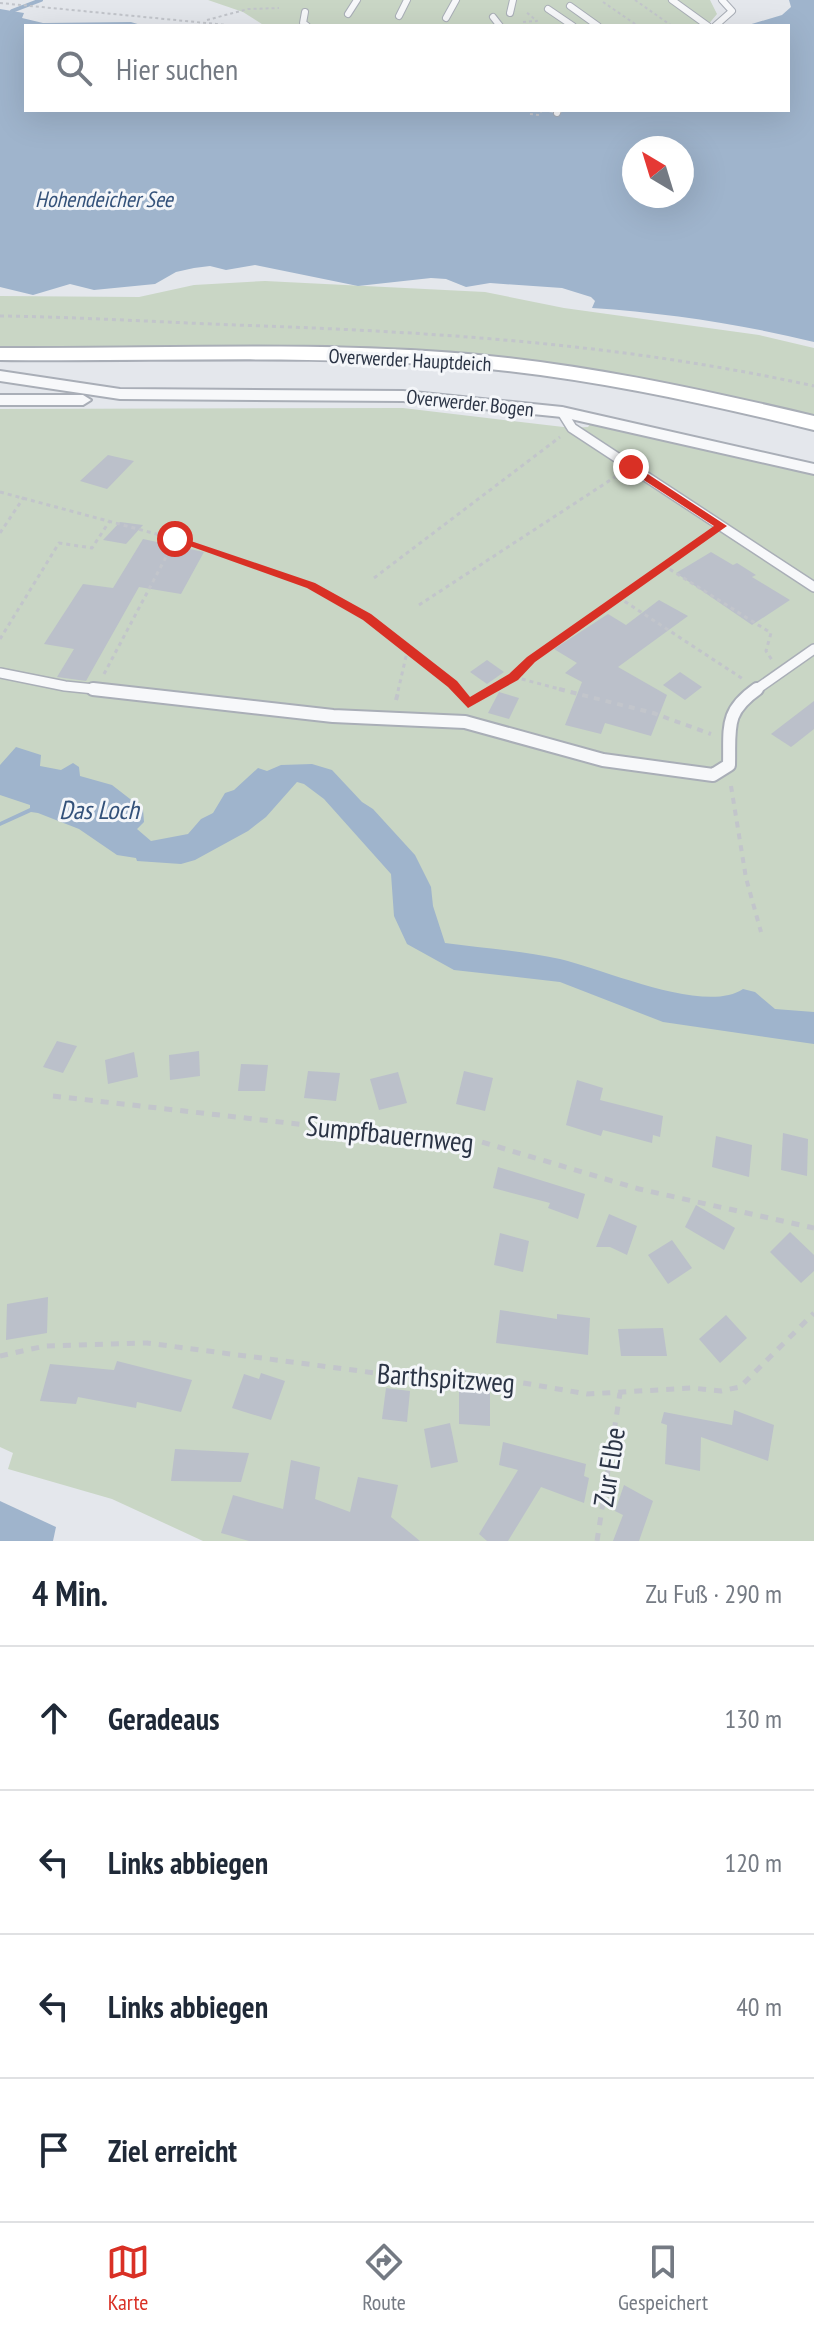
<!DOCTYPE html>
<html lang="de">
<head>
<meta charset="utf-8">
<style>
	:root { --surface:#fff; --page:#f2f2f3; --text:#1f2937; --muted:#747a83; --line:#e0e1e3; --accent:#d93025 }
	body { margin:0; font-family:"PT Sans Narrow",sans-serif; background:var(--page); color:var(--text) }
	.compass { position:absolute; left:622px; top:136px; width:72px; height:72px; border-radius:50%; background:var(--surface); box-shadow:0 8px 32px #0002; rotate:322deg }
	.stop { position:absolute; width:24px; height:24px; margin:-18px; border:6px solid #d93025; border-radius:50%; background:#fff }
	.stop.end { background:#d93025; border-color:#fff; box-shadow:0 2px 8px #0008 }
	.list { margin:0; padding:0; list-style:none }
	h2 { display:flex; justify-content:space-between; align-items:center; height:104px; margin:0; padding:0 32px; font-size:34px }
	h2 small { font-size:26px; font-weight:400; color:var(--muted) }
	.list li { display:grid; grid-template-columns:52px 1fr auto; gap:24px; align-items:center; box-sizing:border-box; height:144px; padding:0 32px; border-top:2px solid var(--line) }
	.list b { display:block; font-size:30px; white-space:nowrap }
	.list em { font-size:26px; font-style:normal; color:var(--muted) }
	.icon { flex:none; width:44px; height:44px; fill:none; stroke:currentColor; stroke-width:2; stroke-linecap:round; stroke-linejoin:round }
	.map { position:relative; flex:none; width:814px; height:1541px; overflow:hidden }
	.search { position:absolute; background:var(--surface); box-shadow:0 8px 32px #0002; left:24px; right:24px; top:24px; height:88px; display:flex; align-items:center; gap:20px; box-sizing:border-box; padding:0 28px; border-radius:0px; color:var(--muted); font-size:30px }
	.sheet { height:680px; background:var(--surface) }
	nav { display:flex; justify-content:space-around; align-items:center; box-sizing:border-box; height:112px; border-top:2px solid var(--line); background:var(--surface); font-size:22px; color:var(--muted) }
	nav a { display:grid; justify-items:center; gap:4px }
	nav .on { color:var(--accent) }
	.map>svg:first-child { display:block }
	.green { fill:#c9d6c5 }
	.water { fill:#9fb4cc; fill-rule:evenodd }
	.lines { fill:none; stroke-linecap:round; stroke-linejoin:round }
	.stream { stroke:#9fb4cc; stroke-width:4 }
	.building { fill:#bbc0ca }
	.lane-far2-casing { stroke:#a9aeb7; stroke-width:8 }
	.lane-far1-casing { stroke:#a9aeb7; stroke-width:12 }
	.lane-casing { stroke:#a9aeb7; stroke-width:16 }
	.street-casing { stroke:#a9aeb7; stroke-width:4 }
	.secondary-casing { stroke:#a9aeb7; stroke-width:4 }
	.path-far3 { stroke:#c2c5cb; stroke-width:2; stroke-dasharray:3 3; stroke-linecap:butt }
	.path-far2 { stroke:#c2c5cb; stroke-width:3; stroke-dasharray:4 4; stroke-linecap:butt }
	.path-far1 { stroke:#c2c5cb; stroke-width:4; stroke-dasharray:6 6; stroke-linecap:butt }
	.path { stroke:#c2c5cb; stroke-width:5; stroke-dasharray:8 8; stroke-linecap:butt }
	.lane-far2 { stroke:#f7f8fa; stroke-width:6 }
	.lane-far1 { stroke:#f7f8fa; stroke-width:9 }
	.lane { stroke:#f7f8fa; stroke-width:12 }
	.street { fill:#f7f8fa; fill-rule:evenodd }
	.secondary { fill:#fff; fill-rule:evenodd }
	.route { fill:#d93025 }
	.labels { text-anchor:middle; stroke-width:6; stroke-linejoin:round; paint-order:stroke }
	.far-street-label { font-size:20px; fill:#2b3445; stroke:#f4f6f9 }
	.far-water-label { font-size:22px; font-style:italic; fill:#34527a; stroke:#f4f6f9 }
	.water-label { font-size:26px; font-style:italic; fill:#34527a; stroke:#f4f6f9 }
	.near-street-label { font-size:28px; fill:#2b3445; stroke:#f4f6f9 }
</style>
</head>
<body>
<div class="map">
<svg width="814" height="1541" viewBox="0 0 814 1541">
	<rect width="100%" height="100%" fill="#e4e7ec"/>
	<g class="green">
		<path d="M208 0H710L717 14 707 26H265L243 12Z"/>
		<path d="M265 281 485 292 564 308 759 335 814 348V418L518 362 0 349V296L139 297 194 285Z"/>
		<path d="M403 408 572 428 588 427 592 422 814 474V1541H203L112 1499 8 1469 13 1453 0 1447V409Z"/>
	</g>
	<g class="water">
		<path d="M789 0H814V342C740 324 667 313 592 308L595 301 591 297 562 288 490 283 466 287 446 279 431 278 358 286 255 265 226 270 210 266 194 268 176 272 155 284 94 290 70 284 33 295 0 287V9L24 13 22 18 43 23 131 22 144 26H26V110H530L558 113 571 110H788V26H745L782 15 791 7ZM634 148H682V196H634Z"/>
		<path d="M16 747 41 755 40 766 61 770 73 763 79 767 80 776 112 785 143 809 144 822 137 829 151 841 188 834 201 819 213 813 225 793 234 790 258 768 267 771 281 765 312 764 332 770 362 802 373 809 415 855 431 887 433 906 445 943C483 948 523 951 560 959 604 969 705 1015 743 989L755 992 775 1009 814 1012V1044L663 1022 560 982 454 970 407 944 394 916 391 874 324 799 304 784 297 782 266 817 248 831 195 860 181 864 137 861 136 858 117 855 79 829 38 813 31 812 0 826V822L30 808V805L0 795V765Z"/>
		<path d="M0 1501 56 1527 53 1541H0Z"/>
	</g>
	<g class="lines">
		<path class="stream" d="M12 11 41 0"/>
	</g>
	<g class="building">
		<path d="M108 455 134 461 107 489 80 481Z"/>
		<path d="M120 522 143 525 126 544 103 540Z"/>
		<path d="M143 539 204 552 181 594 139 587 86 681 57 677 74 649 44 644 83 584 113 588Z"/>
		<path d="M711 552 733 565 737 563 756 575 752 577 790 600 752 625 676 573Z"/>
		<path d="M659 600 688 616 618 667 667 695 651 736 605 723 601 734 565 725 582 682 565 673 577 663 554 649 608 614 626 625Z"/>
		<path d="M487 660 504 672 487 684 470 672Z"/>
		<path d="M680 672 702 687 685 700 663 685Z"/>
		<path d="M499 692 519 698 509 719 488 713Z"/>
		<path d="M814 701V729L795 744 791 747 771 734Z"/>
		<path d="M57 1041 77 1046 63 1073 43 1067Z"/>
		<path d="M199 1051 200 1076 170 1080 169 1055Z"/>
		<path d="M134 1052 138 1077 108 1084 105 1060Z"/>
		<path d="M241 1064 268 1065 265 1091H238Z"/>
		<path d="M308 1071 340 1073 336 1101 304 1098Z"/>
		<path d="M464 1071 493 1078 485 1111 456 1104Z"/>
		<path d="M398 1072 407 1103 379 1110 370 1079Z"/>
		<path d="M577 1080 603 1088 600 1100 663 1116 660 1137 653 1135 652 1143 603 1130 601 1136 566 1125Z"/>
		<path d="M783 1133 808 1139 807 1176 781 1170Z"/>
		<path d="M716 1136 752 1145 749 1177 712 1167Z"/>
		<path d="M498 1167 585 1194 578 1219 548 1208 550 1203 493 1188Z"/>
		<path d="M696 1205 735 1228 724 1250 685 1227Z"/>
		<path d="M609 1214 637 1226 627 1255 610 1247H596Z"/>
		<path d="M790 1232 814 1255V1271L801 1283 770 1252Z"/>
		<path d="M500 1233 529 1241 523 1272 494 1265Z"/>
		<path d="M672 1240 692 1268 668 1284 648 1255Z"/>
		<path d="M48 1297 47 1333 6 1340 7 1304Z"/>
		<path d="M500 1310 557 1319V1314L590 1318 588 1355 496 1343Z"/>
		<path d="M726 1315 747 1338 720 1363 699 1339Z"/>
		<path d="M663 1328 667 1356H621L618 1329Z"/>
		<path d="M117 1361 192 1380 181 1412 137 1402 136 1408 78 1397 76 1404 40 1401 50 1364 114 1370Z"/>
		<path d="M261 1373 285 1381 271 1420 232 1408 244 1374 259 1379Z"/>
		<path d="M386 1388 410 1391 407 1422 382 1419Z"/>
		<path d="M459 1390 490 1392V1426L459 1424Z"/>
		<path d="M734 1410 774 1425 768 1461 701 1437 700 1471 665 1464 667 1425 661 1423 664 1412 732 1425Z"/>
		<path d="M450 1423 458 1462 431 1468 424 1429Z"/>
		<path d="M503 1442 586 1464 584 1476 589 1478 584 1503 541 1487 508 1541H487L479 1534 518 1470 499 1465Z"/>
		<path d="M175 1449 232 1452 249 1453 241 1482 171 1481Z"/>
		<path d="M291 1460 320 1467 315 1499 350 1512 358 1477 398 1485 391 1517 420 1541H249L221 1533 233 1495 283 1509Z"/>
		<path d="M624 1485 653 1501 639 1541H613L623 1515 615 1511Z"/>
	</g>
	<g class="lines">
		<defs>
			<g id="lane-far2">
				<path d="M672 0 708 26"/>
				<path d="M570 6 598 26"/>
				<path d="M548 9 573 26"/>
				<path d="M305 12 303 23 307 26"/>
				<path d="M510 13 513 0"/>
				<path d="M348 14 357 0"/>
				<path d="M399 16 407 0"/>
				<path d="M493 17 500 26"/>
				<path d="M446 18 456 0"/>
				<path d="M715 26 732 11 722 0"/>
				<path d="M557 113 558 110"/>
			</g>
			<g id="lane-far1">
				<path d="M562 412 572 428 814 587"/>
				<path d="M0 673 65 686 114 691"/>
				<path d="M754 691 814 649"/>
			</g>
			<path id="lane" d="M93 689 333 716 465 722 603 760 713 775 729 765C730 728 724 712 757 689"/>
			<g id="street">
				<path d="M0 371 120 389 403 391 562 407 814 464V474L562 417 403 401 120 399 0 381Z"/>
				<path d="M0 395H83L91 400 83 405H0Z"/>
			</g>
			<path id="secondary" d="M0 348C156 349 312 341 468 354 585 364 700 389 814 416V430C700 402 585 377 468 367 312 354 156 362 0 360Z"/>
		</defs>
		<use href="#lane-far2" class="lane-far2-casing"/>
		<use href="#lane-far1" class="lane-far1-casing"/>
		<use href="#lane" class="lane-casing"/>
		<use href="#street" class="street-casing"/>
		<use href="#secondary" class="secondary-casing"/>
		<g class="path-far3">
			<path d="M635 0 672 26"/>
			<path d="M603 2 638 26"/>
			<path d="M0 3 237 26"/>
			<path d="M207 20 248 9 279 8"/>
			<path d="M523 22 537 21 525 11"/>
			<path d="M530 114 539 115 541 112"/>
		</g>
		<g class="path-far2">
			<path d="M0 316C79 317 157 322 236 325 436 332 618 343 814 386"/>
			<path d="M0 492 175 539 311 586 367 617 458 691"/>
			<path d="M0 533 24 497"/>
			<path d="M663 565 771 633 766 651 772 660"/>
			<path d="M374 578 560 437"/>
			<path d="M618 597 743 679"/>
			<path d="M419 605 615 477"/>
			<path d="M0 639 59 543 92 548 109 522"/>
			<path d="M104 674 175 540"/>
			<path d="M514 677 567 691"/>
			<path d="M398 691 408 648"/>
			<path d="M491 691 706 536"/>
		</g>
		<g class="path-far1">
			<path d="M457 689 468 703"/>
			<path d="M559 689 653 713 711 734"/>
			<path d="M396 700 399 689"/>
			<path d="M469 704 494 689"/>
			<path d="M731 786 746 878 761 932"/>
		</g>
		<g class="path">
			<path d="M53 1096 350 1130 465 1137 639 1189 814 1228"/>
			<path d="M0 1356 45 1346 147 1343 444 1382 483 1376 587 1394 692 1388 721 1391 740 1387 814 1313"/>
			<path d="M597 1541 620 1393"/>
		</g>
		<use href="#lane-far2" class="lane-far2"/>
		<use href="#lane-far1" class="lane-far1"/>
		<use href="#lane" class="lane"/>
		<use href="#street" class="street"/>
		<use href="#secondary" class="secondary"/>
	</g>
	<path class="route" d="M627 465H634L727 526 535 662 518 680 468 708 448 687 363 620 307 588 170 539 179 537 315 583 371 614 457 681 470 697 509 674 527 657 714 526 627 469Z"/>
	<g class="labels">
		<g class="far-street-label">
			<text transform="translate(410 360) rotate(3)" y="7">Overwerder Hauptdeich</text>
			<text transform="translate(470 403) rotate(6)" y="7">Overwerder Bogen</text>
		</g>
		<g class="far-water-label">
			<text x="104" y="207">Hohendeicher See</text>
		</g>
		<g class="water-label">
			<text x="99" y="819">Das Loch</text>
		</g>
		<g class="near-street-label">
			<text transform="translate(390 1134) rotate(6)" y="10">Sumpfbauernweg</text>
			<text transform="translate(446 1378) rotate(4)" y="10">Barthspitzweg</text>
			<text transform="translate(609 1467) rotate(-81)" y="10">Zur Elbe</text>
		</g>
	</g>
</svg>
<svg class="compass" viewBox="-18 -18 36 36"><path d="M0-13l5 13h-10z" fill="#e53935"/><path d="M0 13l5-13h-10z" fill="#747a83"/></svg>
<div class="stop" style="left:175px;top:539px"></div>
<div class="stop end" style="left:631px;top:467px"></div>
<div class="search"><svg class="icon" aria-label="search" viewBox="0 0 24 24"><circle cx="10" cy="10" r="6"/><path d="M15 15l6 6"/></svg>Hier suchen</div>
</div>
<section class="sheet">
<h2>4 Min.<small>Zu Fuß · 290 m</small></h2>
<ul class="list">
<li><svg class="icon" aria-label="ahead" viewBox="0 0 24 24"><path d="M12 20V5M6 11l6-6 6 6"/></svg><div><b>Geradeaus</b></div><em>130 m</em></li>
<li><svg class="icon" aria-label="left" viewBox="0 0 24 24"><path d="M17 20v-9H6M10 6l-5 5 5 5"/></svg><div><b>Links abbiegen</b></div><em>120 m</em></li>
<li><svg class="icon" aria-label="left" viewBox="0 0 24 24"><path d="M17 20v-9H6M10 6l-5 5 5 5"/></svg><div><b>Links abbiegen</b></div><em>40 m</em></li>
<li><svg class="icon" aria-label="arrive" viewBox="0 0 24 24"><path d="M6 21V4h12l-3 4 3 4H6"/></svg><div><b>Ziel erreicht</b></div></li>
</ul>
</section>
<nav>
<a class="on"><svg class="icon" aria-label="map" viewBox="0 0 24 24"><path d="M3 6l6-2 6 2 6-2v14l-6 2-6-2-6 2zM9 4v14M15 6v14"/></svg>Karte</a>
<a><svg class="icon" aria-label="directions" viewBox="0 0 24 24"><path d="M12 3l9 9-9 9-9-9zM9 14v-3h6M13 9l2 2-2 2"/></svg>Route</a>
<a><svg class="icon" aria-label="saved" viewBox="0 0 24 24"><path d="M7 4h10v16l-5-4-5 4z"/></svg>Gespeichert</a>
</nav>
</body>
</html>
